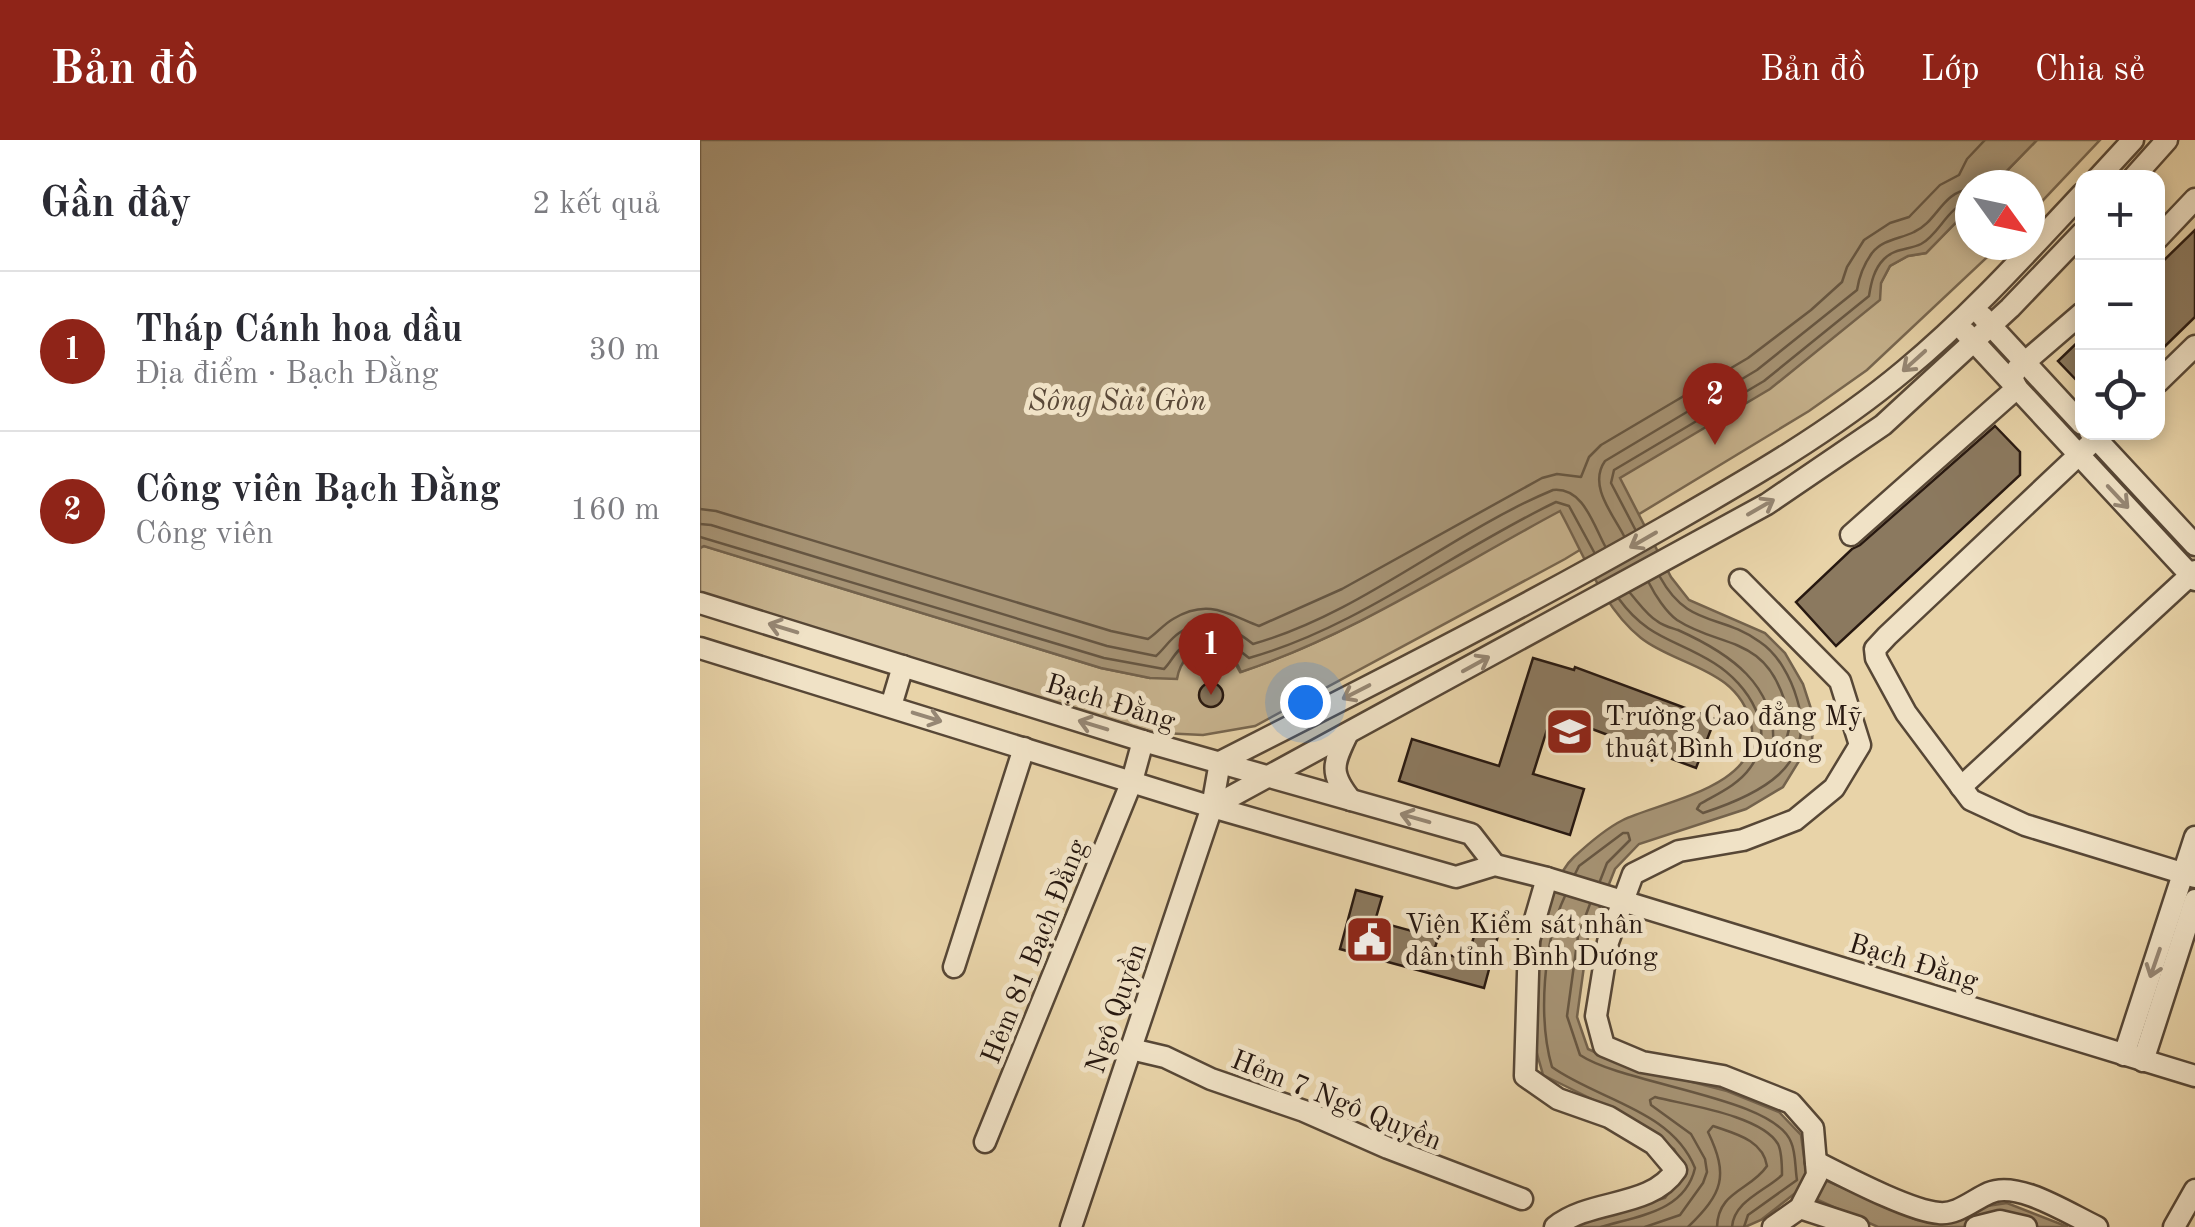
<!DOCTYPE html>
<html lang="vi">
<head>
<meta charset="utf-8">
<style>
	:root { --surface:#fff; --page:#f2f2f3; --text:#2b2b33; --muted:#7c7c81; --line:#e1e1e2; --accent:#8f2418 }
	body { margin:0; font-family:"Old Standard TT",serif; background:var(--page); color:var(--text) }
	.controls { position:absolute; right:30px; top:30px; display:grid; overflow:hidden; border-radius:20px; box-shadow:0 5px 15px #0003 }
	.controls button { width:90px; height:90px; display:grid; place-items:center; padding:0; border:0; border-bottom:2px solid var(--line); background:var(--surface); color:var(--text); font:50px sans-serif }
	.compass { position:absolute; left:1255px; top:30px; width:90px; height:90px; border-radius:50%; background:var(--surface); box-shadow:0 5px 15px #0003; rotate:123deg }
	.you { position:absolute; left:605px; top:562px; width:35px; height:35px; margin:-25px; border:8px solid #fff; border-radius:50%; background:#1a73e8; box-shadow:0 0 0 15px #1a73e833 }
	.badge { display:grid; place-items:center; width:65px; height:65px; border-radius:50%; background:var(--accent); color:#fff; font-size:32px; font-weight:700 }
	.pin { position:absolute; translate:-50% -82px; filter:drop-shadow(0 2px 5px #0008) }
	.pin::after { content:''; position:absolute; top:52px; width:35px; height:30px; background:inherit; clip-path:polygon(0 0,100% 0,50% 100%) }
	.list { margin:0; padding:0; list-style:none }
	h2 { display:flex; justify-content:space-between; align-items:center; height:130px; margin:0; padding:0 40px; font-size:42px }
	h2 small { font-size:32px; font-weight:400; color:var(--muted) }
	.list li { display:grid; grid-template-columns:65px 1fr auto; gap:30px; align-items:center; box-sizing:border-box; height:160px; padding:0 40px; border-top:2px solid var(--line) }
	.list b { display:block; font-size:38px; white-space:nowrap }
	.list p { margin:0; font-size:32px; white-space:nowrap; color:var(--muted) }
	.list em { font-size:32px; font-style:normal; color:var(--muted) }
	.icon { flex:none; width:55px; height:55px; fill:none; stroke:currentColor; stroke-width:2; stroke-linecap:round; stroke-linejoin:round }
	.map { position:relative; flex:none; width:1495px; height:1087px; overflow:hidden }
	header { display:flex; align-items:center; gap:60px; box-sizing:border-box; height:140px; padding:0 50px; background:var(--accent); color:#fff }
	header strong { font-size:48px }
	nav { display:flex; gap:55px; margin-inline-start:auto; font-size:35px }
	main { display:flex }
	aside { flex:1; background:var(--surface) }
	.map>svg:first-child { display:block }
	.green { fill:#c7b38e; stroke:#77664f; stroke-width:2.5 }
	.water { fill:#a69374; stroke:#73624c; stroke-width:2.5 }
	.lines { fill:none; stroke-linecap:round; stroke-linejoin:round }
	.shore { stroke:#665642; stroke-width:2.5 }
	.building { fill:#8b795f; stroke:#271810; stroke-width:2.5 }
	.minor-casing { stroke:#574736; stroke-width:25 }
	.minor { stroke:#f0e2c6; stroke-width:20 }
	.oneway { stroke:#968774 }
	.labels { text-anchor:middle; stroke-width:10; stroke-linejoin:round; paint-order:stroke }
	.street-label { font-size:28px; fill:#271810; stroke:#f0e2c6 }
	.poi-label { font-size:28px; fill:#271810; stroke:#f0e2c6; text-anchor:start }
	.water-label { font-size:30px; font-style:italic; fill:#5a4938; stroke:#f0e2c6 }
</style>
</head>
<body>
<header>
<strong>Bản đồ</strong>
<nav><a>Bản đồ</a><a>Lớp</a><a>Chia sẻ</a></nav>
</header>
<main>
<aside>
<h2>Gần đây<small>2 kết quả</small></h2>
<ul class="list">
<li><span class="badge">1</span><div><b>Tháp Cánh hoa dầu</b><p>Địa điểm · Bạch Đằng</p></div><em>30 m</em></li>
<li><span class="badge">2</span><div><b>Công viên Bạch Đằng</b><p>Công viên</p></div><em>160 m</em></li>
</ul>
</aside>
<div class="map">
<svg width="1495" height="1087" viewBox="0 0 1495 1087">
	<rect width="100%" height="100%" fill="#e8d3a8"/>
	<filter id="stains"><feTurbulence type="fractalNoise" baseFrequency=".002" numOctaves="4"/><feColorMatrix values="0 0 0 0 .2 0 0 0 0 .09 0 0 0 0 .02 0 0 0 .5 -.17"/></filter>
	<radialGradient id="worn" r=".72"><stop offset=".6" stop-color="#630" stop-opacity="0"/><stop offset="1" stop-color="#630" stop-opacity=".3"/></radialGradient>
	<g class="green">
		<path d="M1337 0H1400L1330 74V45H1293Z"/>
		<path d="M1270 68V105H1300L1167 230 1109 271 865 419 555 586 503 595 440 592 0 455V408L4 406 401 528 450 538 479 528 491 512 511 506 530 514 540 532C665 491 763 421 871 349 974 280 1078 212 1181 143L1190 126 1208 116 1226 113Z"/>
	</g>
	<path class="water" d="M0 0H1337L1293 45H1270V68L1226 113 1208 116 1190 126 1181 143 1180 160 1070 249 920 338 971 437 989 460 1065 493 1085 513 1103 544 1114 578 1112 600 1083 647 1046 669 939 704 915 729 888 797 877 877 888 909 919 923 1027 951 1079 972 1101 995 1106 1032 1217 1080 1244 1081 1280 1067 1307 1063 1368 1087H1178L1098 1051 1061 1080 1045 1087H877L886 1081 965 1058 985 1030 974 1009 930 978 843 935C840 923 835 910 834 898 830 855 842 746 874 717 888 704 907 688 923 680 960 662 1065 646 1051 584 1039 528 976 526 941 498 903 468 883 413 860 371 755 427 654 494 541 532 527 496 483 501 477 539L450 538 401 528 4 406 0 408Z"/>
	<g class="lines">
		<g class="shore">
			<path d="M0 369 16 371 411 491 448 499C456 494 464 484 473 479 508 458 528 474 559 486L642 449 842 338 857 334 881 337 889 317 901 305 1048 218 1111 170 1142 142 1147 127 1164 100 1190 83 1209 77 1240 45 1259 35 1267 19 1285 0"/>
			<path d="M0 384 11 385 407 506 456 516C464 509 470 499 479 493 505 475 531 486 553 504 662 473 750 393 853 350 883 347 893 384 905 406"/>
			<path d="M935 389 911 343 914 330 1064 241 1169 156C1171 143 1174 129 1184 119 1195 108 1209 110 1221 104 1240 94 1248 65 1270 62"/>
			<path d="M924 396C912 373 888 345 905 321L1057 230 1157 150C1159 137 1164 124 1172 113 1183 99 1200 99 1214 92 1237 82 1242 52 1270 49"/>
			<path d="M0 397 404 518 464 529C470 523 473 516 479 510 503 483 528 501 549 518 659 487 753 411 856 362L869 366 894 412"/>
			<path d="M930 453C938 462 947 475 957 481 963 486 972 488 978 490 1029 513 1078 545 1073 608L1081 610C1092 591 1091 579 1084 559 1063 495 1020 508 977 480 966 472 955 455 949 443"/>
			<path d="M919 459C948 499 976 499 1014 523 1049 545 1078 590 1050 628 1038 645 1017 654 1000 664L997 669 1003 673C1058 655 1118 627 1097 559 1091 538 1078 514 1060 502 1020 473 988 488 960 437"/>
			<path d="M875 734 879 726 923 693H928L930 700 907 723 900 741"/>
			<path d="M865 756C843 802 838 879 852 927 898 960 972 970 995 1028 985 1072 937 1076 901 1087"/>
			<path d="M890 764 878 796 867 876 880 915C925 945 1074 957 1091 1002 1096 1013 1095 1029 1097 1040L1048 1075 1044 1087"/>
			<path d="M945 1087 980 1075 1003 1043 1007 1032 1005 1019 991 994 951 965 950 960 955 957C985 965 1061 975 1078 1004 1082 1012 1082 1026 1082 1035 1065 1051 1034 1061 1032 1087"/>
			<path d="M988 1087C1023 1053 1029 1036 1008 992L1013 986C1036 994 1063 1000 1067 1026 1050 1051 1018 1051 1017 1087"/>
		</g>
	</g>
	<g class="building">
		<path d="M1495 90V177L1458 213V126Z"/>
		<path d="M1382 198V246L1358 221Z"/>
		<path d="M1295 286 1320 312V335L1136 506 1096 462 1152 409 1160 405Z"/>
		<path d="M833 518 874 530 875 527 1015 579 996 628 852 574 833 634 884 649 870 695 699 641 712 599 799 626Z"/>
		<circle cx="511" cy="555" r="12"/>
		<path d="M656 750 682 757 675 781 738 798 734 811 767 820 777 786 799 792 784 848 640 809Z"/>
	</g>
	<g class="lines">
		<defs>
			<g id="minor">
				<path d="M1398 38 1433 0"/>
				<path d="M1433 38 1467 0"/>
				<path d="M1458 98 1495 59"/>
				<path d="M1282 176 1382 284"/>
				<path d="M1265 192 1495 440"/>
				<path d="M1458 242 1495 206"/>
				<path d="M1390 292 1495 405"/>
				<path d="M1403 292 1187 496 1175 509 1176 518 1206 573 1271 660 1325 685 1495 737"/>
				<path d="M1151 395 1317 248 1312 238 1317 229 1382 173"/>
				<path d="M1040 440 1140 541 1160 605 1134 648 1095 680 1043 700 979 711 933 734 908 802 896 876 904 906 942 922 1023 936 1091 963 1113 988 1117 1035 1100 1068 1073 1087"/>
				<path d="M0 463 443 601 771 694 795 725"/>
				<path d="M0 508 512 667 756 737 795 725 847 738 1495 936"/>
				<path d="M191 566 203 526"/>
				<path d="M647 595C633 624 629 633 651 660"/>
				<path d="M520 622C669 546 818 471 963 388 1047 340 1131 292 1205 230 1269 177 1325 115 1382 54"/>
				<path d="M1261 647 1495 431"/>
				<path d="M512 667 1067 364 1183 285 1310 168 1382 93"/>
				<path d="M847 738 829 800 825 936 858 959 909 977 954 1004 976 1030C950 1069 891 1058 855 1087"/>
				<path d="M254 827 324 608"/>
				<path d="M431 909 465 917 511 939 604 971 688 1008 822 1059"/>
				<path d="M1424 915 1495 697"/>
				<path d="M1443 921 1495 760"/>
				<path d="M285 1002 432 641 443 601"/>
				<path d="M1116 1022C1144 1036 1210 1071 1239 1073 1257 1075 1273 1060 1289 1053 1318 1040 1369 1074 1397 1087"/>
				<path d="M1100 1068 1158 1087"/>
				<path d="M371 1087 512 667 520 622"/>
				<path d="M1276 1087 1300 1081 1326 1087"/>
				<path d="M1474 1087 1495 1050"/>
			</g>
		</defs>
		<use href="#minor" class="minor-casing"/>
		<use href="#minor" class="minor"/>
	</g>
	<defs><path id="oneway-shaft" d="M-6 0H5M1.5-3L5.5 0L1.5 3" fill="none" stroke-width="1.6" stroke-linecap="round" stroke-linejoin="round" transform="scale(2.5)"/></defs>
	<g class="oneway">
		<use href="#oneway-shaft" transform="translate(1214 221) rotate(138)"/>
		<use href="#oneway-shaft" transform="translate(1418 357) rotate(47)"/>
		<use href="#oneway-shaft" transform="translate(1061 367) rotate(-30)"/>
		<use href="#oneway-shaft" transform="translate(943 400) rotate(150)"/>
		<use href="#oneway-shaft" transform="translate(83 488) rotate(-163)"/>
		<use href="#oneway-shaft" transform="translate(776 524) rotate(-29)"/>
		<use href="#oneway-shaft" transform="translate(656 552) rotate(153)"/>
		<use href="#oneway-shaft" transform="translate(227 577) rotate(17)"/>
		<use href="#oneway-shaft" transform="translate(393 585) rotate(-163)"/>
		<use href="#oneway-shaft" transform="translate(715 678) rotate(-164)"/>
		<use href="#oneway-shaft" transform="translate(1455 823) rotate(109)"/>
	</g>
	<defs>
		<symbol id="university-square" viewBox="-11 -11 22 22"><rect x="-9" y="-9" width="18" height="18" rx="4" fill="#8f2418" stroke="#f0e2c6"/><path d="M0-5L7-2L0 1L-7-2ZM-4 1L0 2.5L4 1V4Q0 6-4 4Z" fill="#fff"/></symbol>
		<symbol id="civic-square" viewBox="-11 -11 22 22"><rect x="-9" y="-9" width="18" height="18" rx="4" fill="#8f2418" stroke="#f0e2c6"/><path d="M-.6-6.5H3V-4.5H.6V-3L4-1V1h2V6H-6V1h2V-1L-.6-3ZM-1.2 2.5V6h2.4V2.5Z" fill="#fff"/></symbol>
	</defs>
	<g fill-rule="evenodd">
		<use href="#university-square" x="842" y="564" width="55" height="55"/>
		<use href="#civic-square" x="642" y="772" width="55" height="55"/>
	</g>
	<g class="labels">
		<g class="street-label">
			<text transform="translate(411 561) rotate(17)" y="10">Bạch Đằng</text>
			<text transform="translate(333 811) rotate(-68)" y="10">Hẻm 81 Bạch Đằng</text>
			<text transform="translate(1214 821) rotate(17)" y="10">Bạch Đằng</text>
			<text transform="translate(415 868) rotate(-71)" y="10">Ngô Quyền</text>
			<text transform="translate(637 959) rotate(22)" y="10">Hẻm 7 Ngô Quyền</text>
		</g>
		<g class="poi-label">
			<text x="905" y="585">Trường Cao đẳng Mỹ<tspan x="905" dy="32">thuật Bình Dương</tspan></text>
			<text x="705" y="793">Viện Kiểm sát nhân<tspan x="705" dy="32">dân tỉnh Bình Dương</tspan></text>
		</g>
		<g class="water-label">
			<text x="417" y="270">Sông Sài Gòn</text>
		</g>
	</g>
	<rect width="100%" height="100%" filter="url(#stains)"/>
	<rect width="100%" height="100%" fill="url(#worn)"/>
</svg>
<div class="controls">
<button>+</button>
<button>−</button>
<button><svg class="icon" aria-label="locate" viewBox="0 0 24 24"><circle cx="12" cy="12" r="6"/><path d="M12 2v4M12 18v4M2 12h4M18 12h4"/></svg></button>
</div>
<svg class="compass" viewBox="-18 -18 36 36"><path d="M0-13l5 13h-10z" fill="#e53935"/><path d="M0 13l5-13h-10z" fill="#7c7c81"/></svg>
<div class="you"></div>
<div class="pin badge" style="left:511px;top:555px">1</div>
<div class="pin badge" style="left:1015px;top:305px">2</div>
</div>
</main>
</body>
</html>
